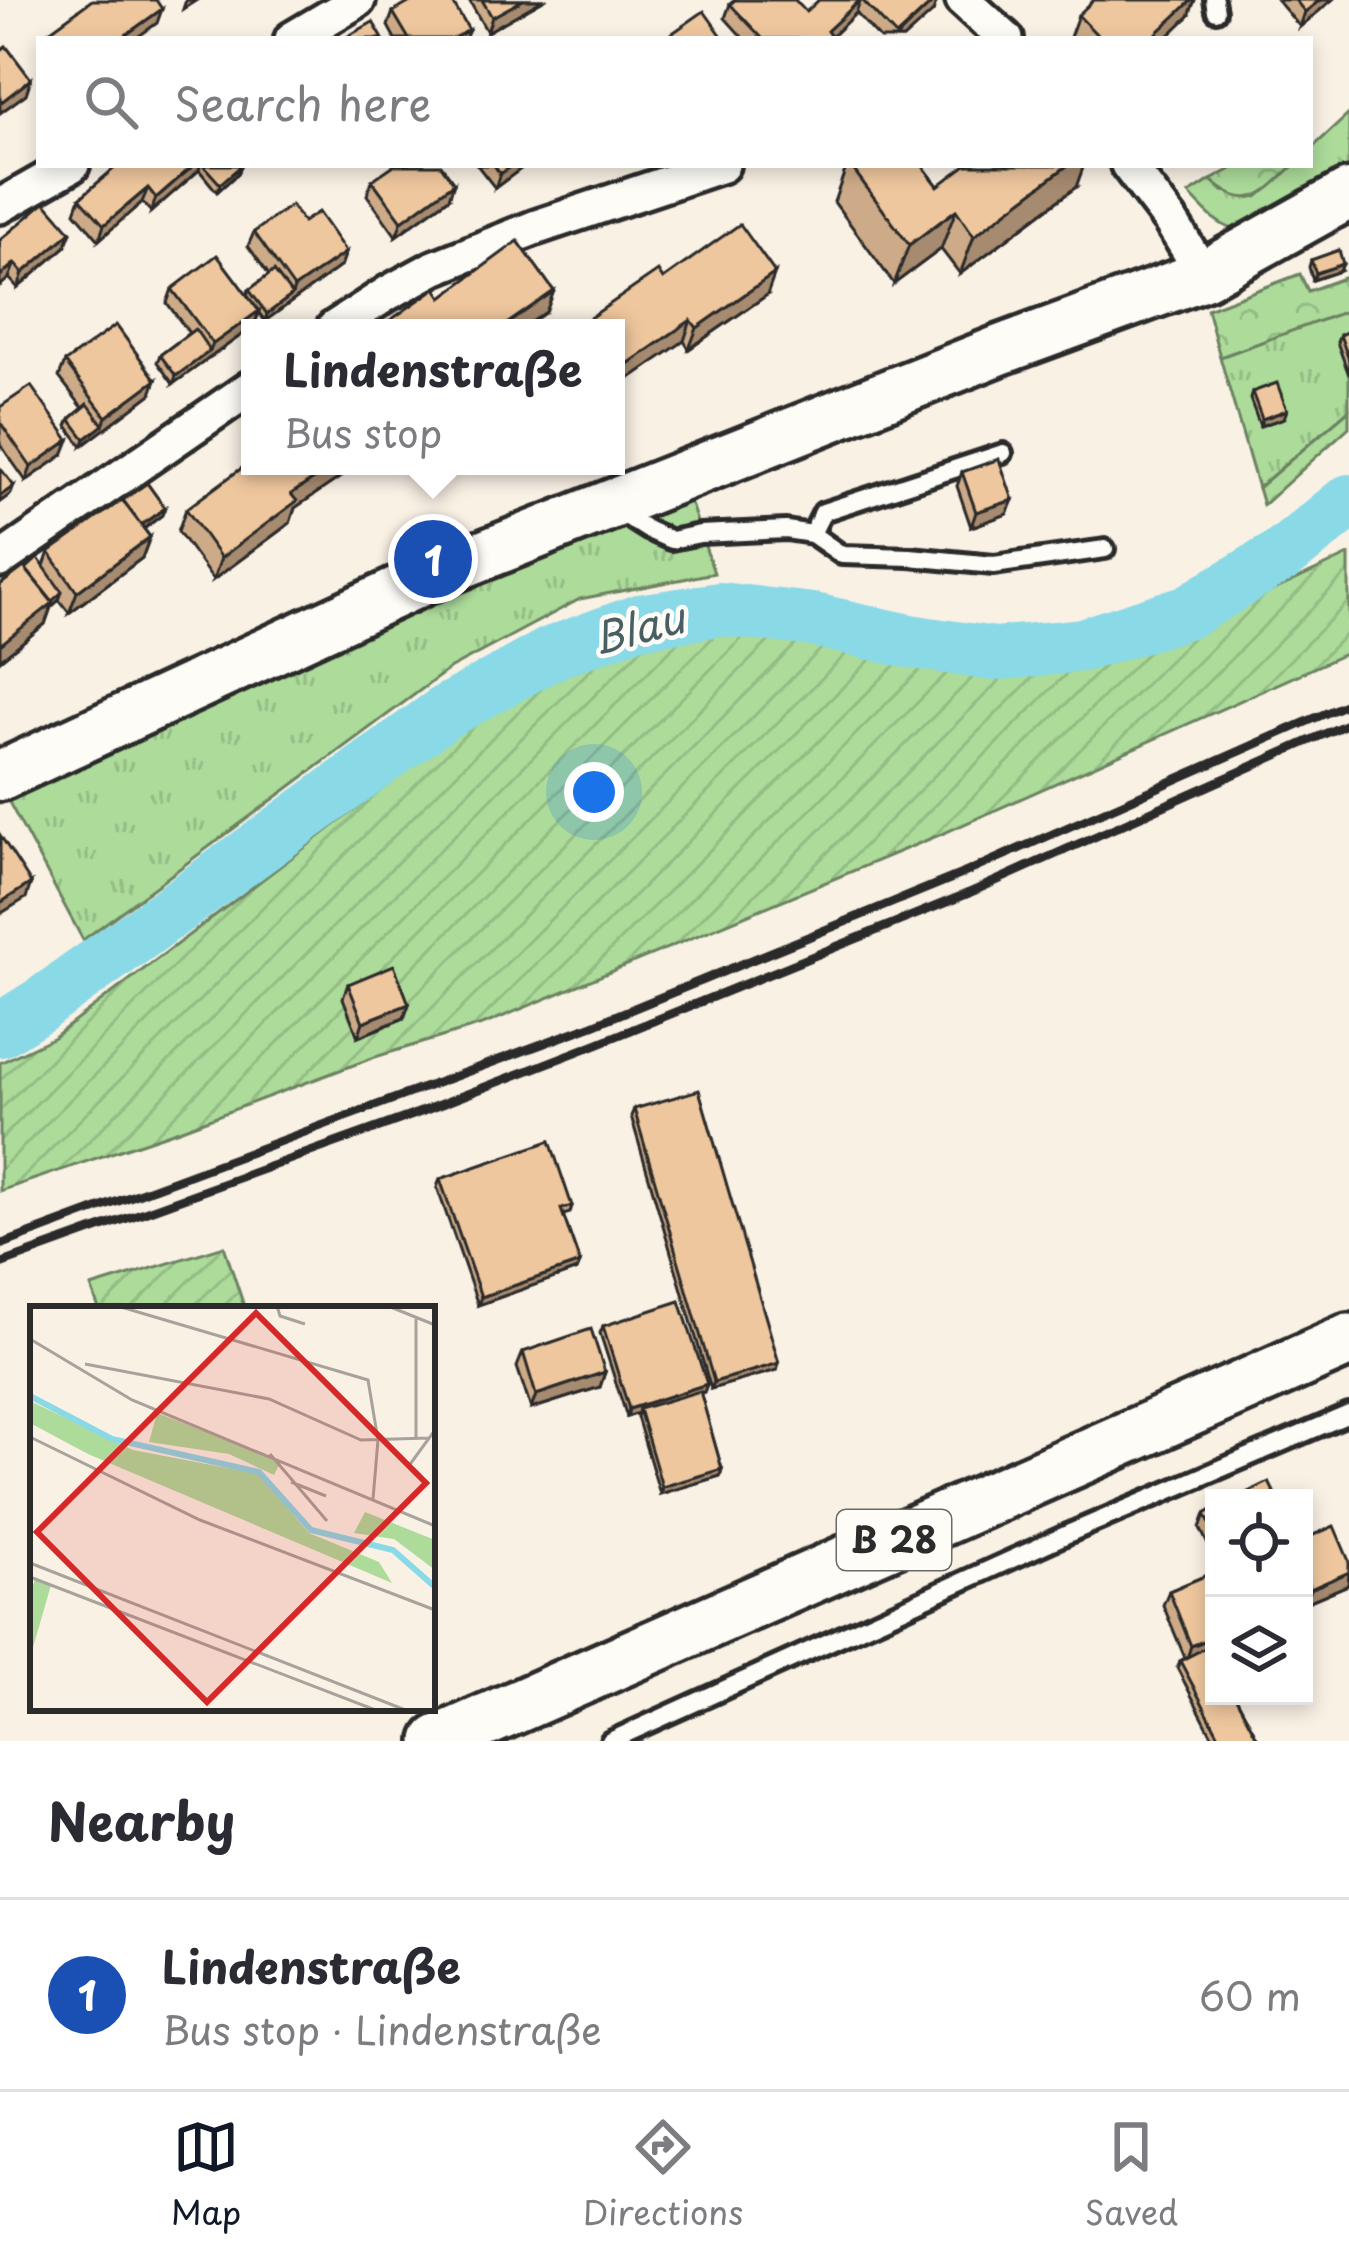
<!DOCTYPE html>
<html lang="en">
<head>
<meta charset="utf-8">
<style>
	:root { --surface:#fff; --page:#f7f7f7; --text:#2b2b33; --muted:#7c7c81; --line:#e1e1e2; --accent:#111827 }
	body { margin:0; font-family:"Playpen Sans",sans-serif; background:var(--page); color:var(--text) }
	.controls { position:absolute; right:36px; bottom:36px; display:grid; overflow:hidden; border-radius:0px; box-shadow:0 6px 18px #0003 }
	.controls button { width:108px; height:108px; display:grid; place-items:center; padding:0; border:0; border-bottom:3px solid var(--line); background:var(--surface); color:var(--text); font:60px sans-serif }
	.you { position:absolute; left:594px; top:792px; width:42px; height:42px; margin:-30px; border:9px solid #fff; border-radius:50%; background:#1a73e8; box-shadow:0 0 0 18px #1a73e833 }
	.badge { display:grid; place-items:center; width:78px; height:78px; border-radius:50%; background:var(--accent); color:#fff; font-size:39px; font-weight:700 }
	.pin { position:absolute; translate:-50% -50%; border:6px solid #fff; box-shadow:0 3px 12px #0006 }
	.popup { position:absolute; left:241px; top:319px; width:384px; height:156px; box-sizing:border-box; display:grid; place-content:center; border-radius:0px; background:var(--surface); filter:drop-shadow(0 3px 9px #0005); font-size:39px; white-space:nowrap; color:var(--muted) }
	.popup b { font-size:45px; color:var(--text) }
	.popup::after { content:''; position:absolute; left:50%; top:100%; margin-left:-24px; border:24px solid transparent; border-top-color:var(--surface) }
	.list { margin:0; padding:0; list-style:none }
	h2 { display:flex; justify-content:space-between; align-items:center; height:156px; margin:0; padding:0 48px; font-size:51px }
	h2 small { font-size:39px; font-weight:400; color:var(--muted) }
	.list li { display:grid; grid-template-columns:78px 1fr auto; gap:36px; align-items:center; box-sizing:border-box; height:192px; padding:0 48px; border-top:3px solid var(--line) }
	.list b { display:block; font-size:45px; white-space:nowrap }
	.list p { margin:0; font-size:39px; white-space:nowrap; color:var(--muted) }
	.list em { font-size:39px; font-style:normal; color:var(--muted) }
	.icon { flex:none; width:66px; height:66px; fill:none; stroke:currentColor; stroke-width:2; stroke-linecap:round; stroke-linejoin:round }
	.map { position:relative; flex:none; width:1349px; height:1741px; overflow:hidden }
	.search { position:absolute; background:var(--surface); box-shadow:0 6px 18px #0003; left:36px; right:36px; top:36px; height:132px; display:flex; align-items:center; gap:30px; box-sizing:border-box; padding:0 42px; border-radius:0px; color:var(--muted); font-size:45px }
	.sheet { height:348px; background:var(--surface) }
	nav { display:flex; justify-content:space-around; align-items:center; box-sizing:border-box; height:168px; border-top:3px solid var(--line); background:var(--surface); font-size:33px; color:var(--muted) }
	nav a { display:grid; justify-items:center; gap:6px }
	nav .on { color:var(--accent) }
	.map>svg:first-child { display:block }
	.grass { fill:url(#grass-tufts); stroke:#6c8362; stroke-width:3 }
	.forest { fill:url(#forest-crowns); stroke:#6c8362; stroke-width:3 }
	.garden { fill:url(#garden-furrows); stroke:#6c8362; stroke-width:3 }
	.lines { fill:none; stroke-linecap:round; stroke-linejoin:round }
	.river { stroke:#8ad9e7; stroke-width:54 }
	.lane-casing { stroke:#2b2b2b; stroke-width:26 }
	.street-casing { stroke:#2b2b2b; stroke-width:42 }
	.secondary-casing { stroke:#2b2b2b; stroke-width:57 }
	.primary-casing { stroke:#2b2b2b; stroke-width:60 }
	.lane { stroke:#fdfcf7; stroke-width:16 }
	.street { stroke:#fdfcf7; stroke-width:33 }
	.secondary { stroke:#fdfcf7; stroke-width:48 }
	.primary { stroke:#fdfcf7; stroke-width:51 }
	.rail { stroke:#2b2b2b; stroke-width:9 }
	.wall { fill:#ceab88; stroke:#2b2b2b; stroke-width:3 }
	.shaded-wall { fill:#a78b6f; stroke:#2b2b2b; stroke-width:3 }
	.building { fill:#efc79e; stroke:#2b2b2b; stroke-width:3 }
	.labels { text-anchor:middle; stroke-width:9; stroke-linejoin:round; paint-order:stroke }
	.shield { fill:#fdfcf7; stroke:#6a6a68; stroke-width:3 }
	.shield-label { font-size:36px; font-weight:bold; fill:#2b2b2b }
	.water-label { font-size:42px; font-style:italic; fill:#485f63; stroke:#fdfcf7 }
	.inset-river { fill:none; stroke:#8ad9e7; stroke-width:6 }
	.inset-road { fill:none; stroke:#a7a29b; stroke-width:3 }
	.view { fill:#d62828; fill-opacity:0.15; stroke:#d62828; stroke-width:6 }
	.inset-edge { fill:none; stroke:#2b2b2b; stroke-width:6 }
</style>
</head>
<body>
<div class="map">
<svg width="1349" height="1741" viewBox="0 0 1349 1741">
	<defs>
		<pattern id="grass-tufts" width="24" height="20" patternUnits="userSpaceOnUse" patternTransform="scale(3)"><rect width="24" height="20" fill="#acdb9a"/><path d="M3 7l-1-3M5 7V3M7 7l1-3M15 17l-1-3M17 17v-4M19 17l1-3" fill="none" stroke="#94bc85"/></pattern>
		<pattern id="forest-crowns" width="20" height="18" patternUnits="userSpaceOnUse" patternTransform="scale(3)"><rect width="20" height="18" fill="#acdb9a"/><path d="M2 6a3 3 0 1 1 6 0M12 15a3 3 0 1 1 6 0" fill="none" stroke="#94bc85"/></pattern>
		<pattern id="garden-furrows" width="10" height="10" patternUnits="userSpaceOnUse" patternTransform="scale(3)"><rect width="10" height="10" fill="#acdb9a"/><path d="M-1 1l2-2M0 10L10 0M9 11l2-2" fill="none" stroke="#94bc85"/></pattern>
	</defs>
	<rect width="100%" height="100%" fill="#faf1e5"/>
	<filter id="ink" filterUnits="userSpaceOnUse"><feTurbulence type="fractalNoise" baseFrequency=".00833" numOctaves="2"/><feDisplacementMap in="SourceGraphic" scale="24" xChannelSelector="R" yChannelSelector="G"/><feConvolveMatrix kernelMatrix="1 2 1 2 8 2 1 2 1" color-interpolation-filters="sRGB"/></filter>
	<g filter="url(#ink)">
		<g class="grass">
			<path d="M1349 114V173L1239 231C1217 226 1204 210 1189 194L1211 180 1223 191 1257 197 1294 165H1310V150Z"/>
			<path d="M1349 310V410L1258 488 1220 357Z"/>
			<path d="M686 489 714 573 580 599 449 669 83 940 3 791Z"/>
		</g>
		<g class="forest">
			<path d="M1239 165H1294C1264 194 1248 214 1211 180Z"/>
			<path d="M1300 274 1308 291 1349 276V310L1220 357 1207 309Z"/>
			<path d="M1349 410V427L1263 505 1258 488Z"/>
		</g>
		<g class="garden">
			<path d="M1349 555V652L944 833 485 1024 375 1057 179 1130 0 1191V1063L54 1037 455 734 554 674 643 634 716 624 804 631 972 671 1084 664 1195 627Z"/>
			<path d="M224 1246 245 1309H99L91 1287Z"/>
		</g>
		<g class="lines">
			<path class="river" d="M0 1030 40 1005 140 934 445 712 552 653 639 621 720 609 813 620 909 641 994 654 1082 645 1189 611 1284 554 1349 501"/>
			<defs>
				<g id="lane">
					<path d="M1214 0 1216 11"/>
					<path d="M618 511 648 530 671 540 700 534 786 530 812 534 842 555 910 557 994 565 1105 549"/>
					<path d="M812 534 823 512 1003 453"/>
					<path d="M610 1741 1072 1532 1349 1414"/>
				</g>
				<g id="street">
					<path d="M963 0 1006 39"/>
					<path d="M292 39 358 0"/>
					<path d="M1128 165 1170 220 1204 275"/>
					<path d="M0 206 72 165"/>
					<path d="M334 328 388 293 434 268 534 228 722 165"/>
					<path d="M0 560 250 388"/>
				</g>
				<path id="secondary" d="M0 776 441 572 1000 350 1204 275 1349 194"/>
				<path id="primary" d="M439 1741 1349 1340"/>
			</defs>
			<use href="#lane" class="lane-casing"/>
			<use href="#street" class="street-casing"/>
			<use href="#secondary" class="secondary-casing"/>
			<use href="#primary" class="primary-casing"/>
			<use href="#lane" class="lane"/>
			<use href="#street" class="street"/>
			<use href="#secondary" class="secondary"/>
			<use href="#primary" class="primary"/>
			<g class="rail">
				<path d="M0 1245 593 1025 962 874 1349 703"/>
				<path d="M0 1264 413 1115 599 1043 969 893 1349 723"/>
			</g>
		</g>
		<g class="wall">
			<path d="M469 0H543L487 32Z"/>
			<path d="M819 0H937L933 12 903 39H880L856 13 829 39H744L725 18 730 4 806 12Z"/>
			<path d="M1277 0H1332L1300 27Z"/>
			<path d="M393 12 465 39H395L388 26Z"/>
			<path d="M1078 15 1189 16 1165 39H1072L1070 37Z"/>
			<path d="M133 165H240L241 166 238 173 217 192 199 170 151 212 142 202 99 240 75 212 80 198Z"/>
			<path d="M477 165H526L495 188Z"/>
			<path d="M847 165H922L938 186 1076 187 960 274 941 249 894 284 834 202Z"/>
			<path d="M372 180 449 198 396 236 367 195Z"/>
			<path d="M303 222 346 252 341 266 265 321 259 313 254 326 173 384 157 362 160 355 189 333 167 303 172 289 247 296 249 290 269 275 248 246 254 232Z"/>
			<path d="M0 240 65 247 18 288 9 278 0 286Z"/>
			<path d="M1311 260 1340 271 1313 280 1309 267Z"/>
			<path d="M663 279 767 295 689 349 684 341 616 328H577L578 326Z"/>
			<path d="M1349 331V375L1337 342 1340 335Z"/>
			<path d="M65 362 151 394 82 446 67 426 70 419 83 408 59 377Z"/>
			<path d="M1252 392 1284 418 1260 426 1250 399Z"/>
			<path d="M0 407 63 455 26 481 0 444Z"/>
			<path d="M962 472 1007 514 971 527 957 486Z"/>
			<path d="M295 508 290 523 213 580 178 531 186 509Z"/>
			<path d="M162 515 144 529 150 537 142 558 69 613 59 600 51 607 45 624 0 660V585L26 569 44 566 49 552Z"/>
			<path d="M348 984 409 1004 404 1018 358 1037 343 998Z"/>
			<path d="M634 1109 777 1370 711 1389 631 1116Z"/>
			<path d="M440 1179 572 1206 570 1213 563 1215 580 1263 577 1270 478 1305 437 1187Z"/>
			<path d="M603 1326 707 1384 704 1392 700 1393 722 1469 720 1476 660 1494 637 1417 638 1413 627 1417 600 1333Z"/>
			<path d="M523 1352 605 1372 600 1387 531 1409 517 1367Z"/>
			<path d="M1214 1509V1557L1200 1528 1205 1514Z"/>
			<path d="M1304 1539 1349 1561 1348 1585 1305 1603Z"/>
			<path d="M1214 1572V1649L1211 1650 1259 1741H1215L1177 1668 1180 1661 1185 1658 1163 1605 1169 1591Z"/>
		</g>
		<g class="shaded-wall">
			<path d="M186 0H197L183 9Z"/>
			<path d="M523 0H543L487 32 492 17Z"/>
			<path d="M861 0 856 13 829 39H824L827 31Z"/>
			<path d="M935 0H937L933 12 903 39H895Z"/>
			<path d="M1192 0H1195L1189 16 1165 39H1155L1157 33Z"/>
			<path d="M1320 0H1332L1300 27 1305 12Z"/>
			<path d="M162 9 157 23 135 39H120Z"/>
			<path d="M469 30 465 39H452Z"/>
			<path d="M31 79 26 94 0 113V103Z"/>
			<path d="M194 165H201L198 171 151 212 156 198Z"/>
			<path d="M512 165H526L495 188 500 174Z"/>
			<path d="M1068 165H1084L1076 187 960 274 974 236Z"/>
			<path d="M241 166 238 173 217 192 220 184Z"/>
			<path d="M454 183 449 198 396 236 402 221Z"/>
			<path d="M148 188 142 202 99 240 104 225Z"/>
			<path d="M956 210 941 249 894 284 909 245Z"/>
			<path d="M71 232 65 247 18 288 23 273Z"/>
			<path d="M346 252 341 266 265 321 267 314 292 295 294 288Z"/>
			<path d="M15 263 9 278 0 286V276Z"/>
			<path d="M1343 264 1340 271 1313 280 1316 273Z"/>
			<path d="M775 273 767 295 689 349 697 328Z"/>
			<path d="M554 291 546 312 523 328H501Z"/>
			<path d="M259 311 254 326 173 384 176 376 210 351 213 344Z"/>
			<path d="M691 320 684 341 616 388V372Z"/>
			<path d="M156 380 151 394 82 446 85 439 103 425 106 417Z"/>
			<path d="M1287 410 1284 418 1260 426 1262 419Z"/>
			<path d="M69 440 63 455 26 481 31 467Z"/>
			<path d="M333 466H357L295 508 290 523 213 580 221 558 291 494Z"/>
			<path d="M14 486 11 494 0 502V496Z"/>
			<path d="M1013 500 1007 514 971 527 976 512Z"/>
			<path d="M165 508 162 515 128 540 131 533Z"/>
			<path d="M150 537 142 558 69 613 77 592Z"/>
			<path d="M442 542 440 550 422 558 425 551Z"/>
			<path d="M62 592 59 600 51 607 45 624 0 660V645Z"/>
			<path d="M31 883 26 898 0 914V903Z"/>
			<path d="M409 1004 404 1018 358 1037 363 1022Z"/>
			<path d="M580 1263 577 1270 478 1305 481 1297Z"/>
			<path d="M779 1363 777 1370 711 1389 714 1382Z"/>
			<path d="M605 1372 600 1387 531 1409 536 1395Z"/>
			<path d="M707 1384 704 1392 640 1412 639 1409 638 1413 627 1417 629 1409Z"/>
			<path d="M722 1469 720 1476 660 1494 662 1487Z"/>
			<path d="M1349 1572 1348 1585 1305 1603 1310 1589Z"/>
			<path d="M1214 1637V1649L1186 1661 1191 1646Z"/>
		</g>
		<g class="building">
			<path d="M92 0H156L162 9 120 39H48L44 35Z"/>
			<path d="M414 0H451L469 30 452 39H409L393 12Z"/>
			<path d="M482 0H523L492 17Z"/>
			<path d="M735 0H795L806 12 819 0H860L827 31 830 35 826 39H763L730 4Z"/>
			<path d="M862 0H935L896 36Z"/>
			<path d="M1094 0H1192L1157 33 1163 39H1101L1078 15Z"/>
			<path d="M1295 0H1320L1305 12Z"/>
			<path d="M704 11 724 39H664Z"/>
			<path d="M373 22 383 39H343Z"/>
			<path d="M6 46 31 79 0 103V51Z"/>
			<path d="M118 165H129L130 167 133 165H194L156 198 148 188 104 225 80 198Z"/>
			<path d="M203 165H240L241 166 220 184Z"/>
			<path d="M394 165H441L454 183 402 221 372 180Z"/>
			<path d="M494 165H512L500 174Z"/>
			<path d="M850 165H922L938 186 966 165H1068L974 236 956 210 909 245Z"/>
			<path d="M45 202 71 232 23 273 15 263 0 276V240Z"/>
			<path d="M291 205 303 222 318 212 346 252 294 288 254 232Z"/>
			<path d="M740 224 775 273 697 328 691 320 616 372V328H580L578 326 658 271 663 279Z"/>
			<path d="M518 241 554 291 501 328H379L436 288 442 297Z"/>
			<path d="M1339 250 1343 264 1316 273 1311 260Z"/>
			<path d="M217 255 259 311 213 344 172 289Z"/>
			<path d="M274 271 292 295 267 314 249 290Z"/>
			<path d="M116 325 156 380 106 417 65 362Z"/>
			<path d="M195 329 210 351 176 376 160 355Z"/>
			<path d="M1349 331V360L1340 335Z"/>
			<path d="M1277 383 1287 410 1262 419 1252 392Z"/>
			<path d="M31 386 69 440 31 467 0 422V407Z"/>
			<path d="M88 404 103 425 85 439 70 419Z"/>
			<path d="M999 459 1013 500 976 512 962 472Z"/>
			<path d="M250 462V466H333L291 494 297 501 221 558 186 509Z"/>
			<path d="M0 468 14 486 0 496Z"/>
			<path d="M147 483 165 508 141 525 123 500Z"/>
			<path d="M122 500 150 537 77 592 49 552Z"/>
			<path d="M439 536 442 542 425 551 422 545Z"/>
			<path d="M38 558 62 592 52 601 26 569Z"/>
			<path d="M24 567 53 603 0 645V585Z"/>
			<path d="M0 835 31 883 0 903Z"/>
			<path d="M394 965 409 1004 363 1022 348 984Z"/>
			<path d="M699 1090 779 1363 714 1382 634 1109Z"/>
			<path d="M550 1141 572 1206 561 1209 580 1263 481 1297 440 1179Z"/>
			<path d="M680 1301 707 1384 629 1409 603 1326Z"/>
			<path d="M591 1329 605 1372 536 1395 523 1352Z"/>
			<path d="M700 1391 722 1469 662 1487 639 1409Z"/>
			<path d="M1269 1482 1277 1498H1236Z"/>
			<path d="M1214 1509V1532L1205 1514Z"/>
			<path d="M1334 1526 1349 1561V1572L1310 1589 1304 1574V1539Z"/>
			<path d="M1214 1572V1637L1191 1646 1169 1591Z"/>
			<path d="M1209 1646 1214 1655V1696H1235L1259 1741H1222L1180 1661Z"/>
		</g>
	</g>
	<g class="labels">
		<rect class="shield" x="837" y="1510" width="114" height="60" rx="9"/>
		<g class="shield-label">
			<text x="894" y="1553">B 28</text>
		</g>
		<g class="water-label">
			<text transform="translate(638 629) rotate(-15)" y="15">Blau</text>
		</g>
	</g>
	<g transform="translate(30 1306)">
		<rect width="405" height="405" fill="#faf1e5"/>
		<path d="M127 107 251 155 244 169 199 148 119 136ZM335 206 405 234V264L364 233 324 227Z" fill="#acdb9a"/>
		<path d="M0 95 103 144 228 168 279 227 349 256 362 277 58 148 0 117ZM5 273 21 279 0 352V289Z" fill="#acdb9a"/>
		<path class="inset-river" d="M0 90 82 133 229 166 281 224 363 244 405 281"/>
		<path class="inset-road" d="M51 0 91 1 338 74 348 134 343 193M247 0 250 10 275 18M358 0 405 19M0 33 102 94 405 220M55 58 239 93 331 134 399 132M0 131 170 214 405 304M386 133V13M240 148 297 215M378 161 405 124M261 176 296 190M0 257 378 405M0 271 348 405"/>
		<path class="view" d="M226 7 396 177 177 396 7 226Z"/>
		<rect width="405" height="405" class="inset-edge"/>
	</g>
</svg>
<div class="controls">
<button><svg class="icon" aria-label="locate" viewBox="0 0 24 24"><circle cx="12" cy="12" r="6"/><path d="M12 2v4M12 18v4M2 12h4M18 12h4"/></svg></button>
<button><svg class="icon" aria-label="layers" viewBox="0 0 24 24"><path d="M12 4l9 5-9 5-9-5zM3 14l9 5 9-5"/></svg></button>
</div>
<div class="you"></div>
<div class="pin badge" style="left:433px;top:559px;background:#1a4fb4">1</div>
<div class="popup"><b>Lindenstraße</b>Bus stop</div>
<div class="search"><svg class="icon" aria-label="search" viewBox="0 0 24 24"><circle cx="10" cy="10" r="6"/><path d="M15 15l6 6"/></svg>Search here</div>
</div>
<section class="sheet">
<h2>Nearby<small></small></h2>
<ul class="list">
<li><span class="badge" style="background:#1a4fb4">1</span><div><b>Lindenstraße</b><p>Bus stop · Lindenstraße</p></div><em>60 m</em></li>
</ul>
</section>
<nav>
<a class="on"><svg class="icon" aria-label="map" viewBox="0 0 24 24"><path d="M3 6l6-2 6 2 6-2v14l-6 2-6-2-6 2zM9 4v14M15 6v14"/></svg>Map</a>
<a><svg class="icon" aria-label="directions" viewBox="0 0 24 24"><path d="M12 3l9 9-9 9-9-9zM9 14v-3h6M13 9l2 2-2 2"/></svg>Directions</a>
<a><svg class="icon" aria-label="saved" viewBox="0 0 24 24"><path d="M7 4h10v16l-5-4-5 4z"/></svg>Saved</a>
</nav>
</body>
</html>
